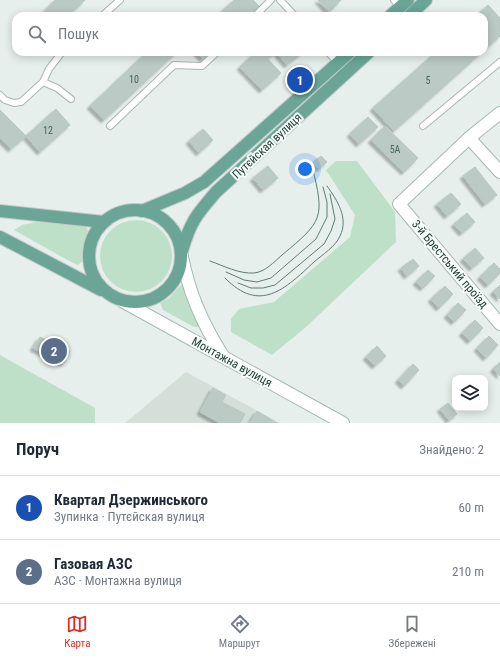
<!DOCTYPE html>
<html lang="uk">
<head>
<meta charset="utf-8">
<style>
	:root { --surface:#fff; --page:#f6f6f7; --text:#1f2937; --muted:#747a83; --line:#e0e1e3; --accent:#d93025 }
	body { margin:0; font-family:"Roboto Condensed",sans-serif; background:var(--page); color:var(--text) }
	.controls { position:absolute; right:12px; bottom:12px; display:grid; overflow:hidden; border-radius:8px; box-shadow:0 2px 10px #0003 }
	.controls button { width:36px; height:36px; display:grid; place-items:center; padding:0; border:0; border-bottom:1px solid var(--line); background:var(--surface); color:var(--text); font:20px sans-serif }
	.you { position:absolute; left:305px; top:169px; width:14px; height:14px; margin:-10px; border:3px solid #fff; border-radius:50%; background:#1a73e8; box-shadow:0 0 0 6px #1a73e833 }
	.badge { display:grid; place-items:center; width:26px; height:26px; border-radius:50%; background:var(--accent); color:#fff; font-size:13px; font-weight:700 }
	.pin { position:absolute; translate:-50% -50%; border:2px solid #fff; box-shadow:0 1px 4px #0006 }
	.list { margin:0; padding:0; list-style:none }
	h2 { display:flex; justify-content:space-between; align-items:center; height:52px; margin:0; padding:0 16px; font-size:17px }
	h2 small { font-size:13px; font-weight:400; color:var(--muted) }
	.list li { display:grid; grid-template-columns:26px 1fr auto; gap:12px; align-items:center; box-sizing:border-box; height:64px; padding:0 16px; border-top:1px solid var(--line) }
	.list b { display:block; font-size:15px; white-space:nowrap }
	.list p { margin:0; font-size:13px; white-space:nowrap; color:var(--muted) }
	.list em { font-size:13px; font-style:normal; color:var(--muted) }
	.icon { flex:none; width:22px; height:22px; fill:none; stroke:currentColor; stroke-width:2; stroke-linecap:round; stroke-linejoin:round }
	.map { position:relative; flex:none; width:500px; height:423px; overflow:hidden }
	.search { position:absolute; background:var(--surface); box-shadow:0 2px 10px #0003; left:12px; right:12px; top:12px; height:44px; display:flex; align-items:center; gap:10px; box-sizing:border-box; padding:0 14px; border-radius:12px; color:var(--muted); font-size:15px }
	.sheet { height:180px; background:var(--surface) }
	nav { display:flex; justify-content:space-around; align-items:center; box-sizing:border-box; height:56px; border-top:1px solid var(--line); background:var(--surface); font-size:11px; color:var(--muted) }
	nav a { display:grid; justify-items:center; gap:2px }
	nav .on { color:var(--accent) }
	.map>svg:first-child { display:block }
	.built { fill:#d4dfda }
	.green { fill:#bfe0c8 }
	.building { fill:#bbcac4; stroke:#b8c9c2; filter:url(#shadow) }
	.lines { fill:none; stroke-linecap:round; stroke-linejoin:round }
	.lane-casing { stroke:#a8b8b2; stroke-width:8 }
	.street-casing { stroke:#a8b8b2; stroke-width:14 }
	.secondary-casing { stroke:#a4bbb3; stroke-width:14 }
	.primary-casing { stroke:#c2cac8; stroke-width:14 }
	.lane { stroke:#fff; stroke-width:6 }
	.street { stroke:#fff; stroke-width:12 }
	.secondary { stroke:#fff; stroke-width:12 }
	.primary { stroke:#6aa596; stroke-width:12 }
	.tram { stroke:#5f7d75; stroke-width:1 }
	.labels { text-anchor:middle; stroke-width:4; stroke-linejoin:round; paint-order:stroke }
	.number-label { font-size:10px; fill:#4a645c }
	.street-label { font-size:12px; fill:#24423a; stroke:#f7fbf9 }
</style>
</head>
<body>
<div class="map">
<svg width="500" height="423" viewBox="0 0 500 423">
	<defs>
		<filter id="shadow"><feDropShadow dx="-3" dy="3" stdDeviation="1" flood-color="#0004"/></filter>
	</defs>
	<rect width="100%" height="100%" fill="#e6efeb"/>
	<path class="built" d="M186 372 280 423H125Z"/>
	<g class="green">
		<path d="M336 161H357L395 212 396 242 306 327 272 355 231 332V319L239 309 274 302 350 237 355 215 326 170Z"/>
		<circle cx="136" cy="256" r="36"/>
		<path d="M36 222 85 226 88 230C87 234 86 237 85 240 82 249 88 261 77 265L71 262 14 230 22 225Z"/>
		<path d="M181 285 185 287 200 327H194L163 310 160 303 169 298Z"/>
		<path d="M0 355 95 408V423H0Z"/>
	</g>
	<g class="building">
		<path d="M55 0H85L68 16H40Z"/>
		<path d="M234 0H253L259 6 249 16H217Z"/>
		<path d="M318 0H341L329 12Z"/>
		<path d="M488 5 500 18V36L484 50V16H476Z"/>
		<path d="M147 52H177L104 120 90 106Z"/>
		<path d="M196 52H210L203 59Z"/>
		<path d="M256 52H261L281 73 262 90 240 67Z"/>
		<path d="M261 52H276L267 59Z"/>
		<path d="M276 52H303L287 65Z"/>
		<path d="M436 52H482L394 131 373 108Z"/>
		<path d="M56 109 70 125 40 152 26 136Z"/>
		<path d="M0 110 26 136 11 149 0 138Z"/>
		<path d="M368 117 378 127 359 144 350 134Z"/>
		<path d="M385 126 418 158 404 172 371 140Z"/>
		<path d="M203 129 213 140 199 153 189 141Z"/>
		<path d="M321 156 327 162 319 169 313 162Z"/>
		<path d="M268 166 278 178 263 190 253 178Z"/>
		<path d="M475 167 497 195 485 204 463 176Z"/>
		<path d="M451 193 461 204 447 216 437 204Z"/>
		<path d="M467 213 475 222 462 233 454 224Z"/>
		<path d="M475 248 484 258 472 268 463 259Z"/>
		<path d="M413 259 419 266 407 276 401 268Z"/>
		<path d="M494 263 500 269V273L488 285 480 277Z"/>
		<path d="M428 270 435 276 423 288 416 282Z"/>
		<path d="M500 285V299L493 292Z"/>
		<path d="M445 286 453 294 439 308 431 299Z"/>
		<path d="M458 303 466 310 454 322 447 315Z"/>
		<path d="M475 320 483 328 470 341 462 333Z"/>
		<path d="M489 336 498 345 486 358 477 348Z"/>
		<path d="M40 337 70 351 64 363 33 348Z"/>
		<path d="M377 346 386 356 375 366 366 357Z"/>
		<path d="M500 362V376L493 369Z"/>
		<path d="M413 364 419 370 404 386 398 380Z"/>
		<path d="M213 388 226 395 222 402 245 414 240 423H220L200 412Z"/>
		<path d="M448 403 457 414 449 420 440 409Z"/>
		<path d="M257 411 277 423H250Z"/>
	</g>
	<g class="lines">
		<defs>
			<g id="lane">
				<path d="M280 0 295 16"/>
				<path d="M394 0 400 7"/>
				<path d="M102 16 120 0"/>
				<path d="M255 16 271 0"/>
				<path d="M328 52 339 64"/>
				<path d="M43 82 57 88 71 99"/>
				<path d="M0 95 5 100 14 103 21 102 43 82 49 69 62 52"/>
				<path d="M110 126 174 65 202 66 217 52"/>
				<path d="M423 126 500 62"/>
			</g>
			<g id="street">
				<path d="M500 113 469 138 399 204 500 324"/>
				<path d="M469 138 500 172"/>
			</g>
			<g id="secondary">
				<path d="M181 252C189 293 201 321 223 356"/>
				<path d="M122 301 343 423"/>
			</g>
			<g id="primary">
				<path d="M390 16 408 0"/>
				<path d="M409 16 426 0"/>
				<circle cx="135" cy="256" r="46"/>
				<path d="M0 211 104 222"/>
				<path d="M142 211 185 193 204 182 350 52"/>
				<path d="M0 237 101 290"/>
				<path d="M182 251C190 222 197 214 216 192L369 52"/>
			</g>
		</defs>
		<use href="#lane" class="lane-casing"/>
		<use href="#street" class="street-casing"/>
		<use href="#secondary" class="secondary-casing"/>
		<use href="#primary" class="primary-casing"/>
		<use href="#lane" class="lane"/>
		<use href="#street" class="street"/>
		<use href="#secondary" class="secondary"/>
		<use href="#primary" class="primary"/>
		<g class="tram">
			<path d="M210 261C224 266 239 274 254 273 265 272 274 262 282 255 323 221 325 218 312 166"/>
			<path d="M226 272 244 280 257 282 271 278 316 239 327 217V202L323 187"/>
			<path d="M225 278C260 314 285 289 314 262 322 255 336 246 340 236 349 218 337 200 327 186"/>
			<path d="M238 283 251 288H263L275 285 324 244 331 231 335 219 330 194"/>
		</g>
	</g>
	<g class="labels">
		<g class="number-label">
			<text x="134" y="83">10</text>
			<text x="428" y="84">5</text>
			<text x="48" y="134">12</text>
			<text x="395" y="153">5А</text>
		</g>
		<g class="street-label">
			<text transform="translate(267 146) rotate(-43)" y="4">Путєйская вулиця</text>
			<text transform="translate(450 264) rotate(50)" y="4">3-й Брестський проїзд</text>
			<text transform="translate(232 362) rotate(29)" y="4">Монтажна вулиця</text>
		</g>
	</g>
</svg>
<div class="controls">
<button><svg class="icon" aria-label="layers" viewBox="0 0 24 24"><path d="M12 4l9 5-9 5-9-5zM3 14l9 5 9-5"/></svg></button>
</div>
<div class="you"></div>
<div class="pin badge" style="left:300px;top:80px;background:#1a4fb4">1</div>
<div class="pin badge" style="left:54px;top:351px;background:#5c6f8a">2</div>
<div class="search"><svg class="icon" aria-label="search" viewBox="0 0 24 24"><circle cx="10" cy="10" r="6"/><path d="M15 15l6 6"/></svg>Пошук</div>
</div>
<section class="sheet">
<h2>Поруч<small>Знайдено: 2</small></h2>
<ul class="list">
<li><span class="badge" style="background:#1a4fb4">1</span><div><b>Квартал Дзержинського</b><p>Зупинка · Путєйская вулиця</p></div><em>60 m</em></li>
<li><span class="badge" style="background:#5c6f8a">2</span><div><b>Газовая АЗС</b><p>АЗС · Монтажна вулиця</p></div><em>210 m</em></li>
</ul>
</section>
<nav>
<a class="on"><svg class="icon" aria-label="map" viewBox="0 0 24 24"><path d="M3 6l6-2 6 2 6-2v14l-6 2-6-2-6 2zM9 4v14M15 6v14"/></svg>Карта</a>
<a><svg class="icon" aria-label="directions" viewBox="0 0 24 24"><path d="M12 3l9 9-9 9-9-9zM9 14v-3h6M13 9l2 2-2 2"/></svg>Маршрут</a>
<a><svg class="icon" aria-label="saved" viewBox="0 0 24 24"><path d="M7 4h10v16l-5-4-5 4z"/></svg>Збережені</a>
</nav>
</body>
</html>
